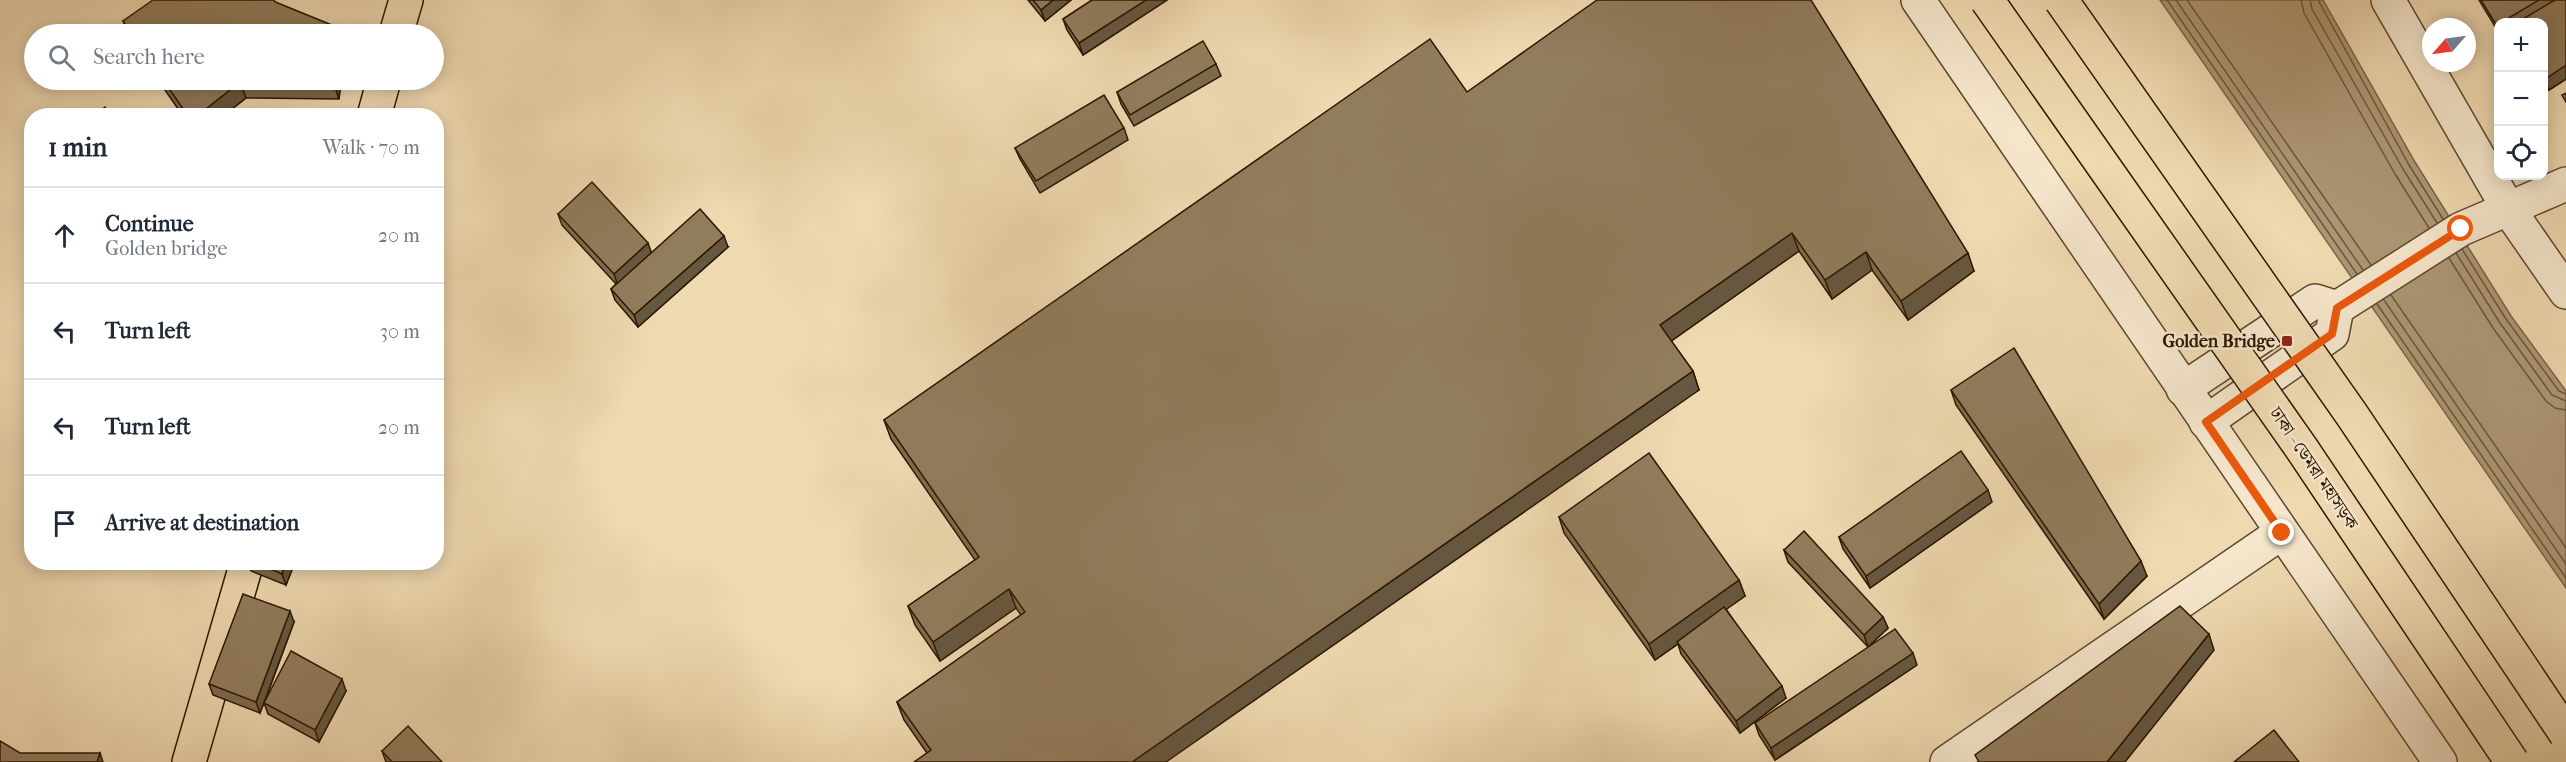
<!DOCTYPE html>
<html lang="en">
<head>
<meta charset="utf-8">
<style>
	:root { --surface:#fff; --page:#f6f6f7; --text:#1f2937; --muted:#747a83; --line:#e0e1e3 }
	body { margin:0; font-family:"IM FELL French Canon","Noto Serif Bengali",serif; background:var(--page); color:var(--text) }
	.controls { position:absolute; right:18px; top:18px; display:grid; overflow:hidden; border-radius:12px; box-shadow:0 3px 15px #0003 }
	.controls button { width:54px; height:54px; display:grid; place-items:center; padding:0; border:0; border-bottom:2px solid var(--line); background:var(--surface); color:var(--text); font:30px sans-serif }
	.compass { position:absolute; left:2422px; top:18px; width:54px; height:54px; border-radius:50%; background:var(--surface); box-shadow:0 3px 15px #0003; rotate:242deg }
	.stop { position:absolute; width:18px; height:18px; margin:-14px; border:4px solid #ea580c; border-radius:50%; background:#fff }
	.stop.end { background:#ea580c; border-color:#fff; box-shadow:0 2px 6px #0008 }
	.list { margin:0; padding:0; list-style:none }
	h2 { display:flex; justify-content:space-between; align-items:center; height:78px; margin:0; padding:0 24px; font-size:26px }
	h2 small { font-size:20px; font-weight:400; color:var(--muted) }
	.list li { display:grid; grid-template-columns:39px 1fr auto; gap:18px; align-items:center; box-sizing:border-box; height:96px; padding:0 24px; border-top:2px solid var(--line) }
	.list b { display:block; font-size:22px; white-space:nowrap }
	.list p { margin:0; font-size:20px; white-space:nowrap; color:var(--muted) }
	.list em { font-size:20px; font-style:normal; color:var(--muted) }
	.icon { flex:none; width:33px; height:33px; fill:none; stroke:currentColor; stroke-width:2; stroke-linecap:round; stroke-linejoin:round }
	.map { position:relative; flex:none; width:2566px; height:762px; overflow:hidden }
	.search { position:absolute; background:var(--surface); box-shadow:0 3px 15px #0003; left:24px; top:24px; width:420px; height:66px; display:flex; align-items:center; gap:15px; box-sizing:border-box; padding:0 21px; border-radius:33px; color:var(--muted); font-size:22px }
	.panel { position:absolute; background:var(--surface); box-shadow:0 3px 15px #0003; left:24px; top:108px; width:420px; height:462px; border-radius:24px }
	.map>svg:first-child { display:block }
	.water { fill:#ad9775; stroke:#796446; stroke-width:1.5 }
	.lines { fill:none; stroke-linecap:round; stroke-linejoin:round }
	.shore { stroke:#6c573a; stroke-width:1.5 }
	.minor-casing { stroke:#5d482c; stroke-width:36 }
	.major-casing { stroke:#2c1700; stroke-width:36 }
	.minor { stroke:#f5e6cc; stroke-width:33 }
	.major { stroke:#efd9b1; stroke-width:33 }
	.major-bridge-casing { stroke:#2c1700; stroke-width:36; stroke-linecap:butt }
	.major-bridge { stroke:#efd9b1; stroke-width:33 }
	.wall { fill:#7d6b4f; stroke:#2c1700; stroke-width:1.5 }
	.shaded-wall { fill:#665740; stroke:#2c1700; stroke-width:1.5 }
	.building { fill:#917c5c; stroke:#2c1700; stroke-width:1.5 }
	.route { stroke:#ea580c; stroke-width:8 }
	.poi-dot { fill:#8f2418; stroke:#f5e6cc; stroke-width:2 }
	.labels { text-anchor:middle; stroke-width:5; stroke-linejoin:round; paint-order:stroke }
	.poi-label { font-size:18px; font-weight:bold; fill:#2c1700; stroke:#f5e6cc; text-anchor:end }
	.street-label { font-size:18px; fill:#2c1700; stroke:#f5e6cc }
</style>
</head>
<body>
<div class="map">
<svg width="2566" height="762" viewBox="0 0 2566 762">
	<rect width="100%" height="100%" fill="#efd9b1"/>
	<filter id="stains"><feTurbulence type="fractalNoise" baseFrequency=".00333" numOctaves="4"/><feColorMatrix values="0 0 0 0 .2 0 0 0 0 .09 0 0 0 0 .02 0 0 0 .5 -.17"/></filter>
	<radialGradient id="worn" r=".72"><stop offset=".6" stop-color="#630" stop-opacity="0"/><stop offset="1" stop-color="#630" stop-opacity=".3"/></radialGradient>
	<path class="water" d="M2160 0H2323L2415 162 2511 316 2566 391V588Z"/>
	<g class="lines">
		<g class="shore">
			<path d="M2167 0 2357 274"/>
			<path d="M2176 0 2363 270"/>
			<path d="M2187 0 2371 265"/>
			<path d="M2301 0 2304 13 2395 174 2429 228"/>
			<path d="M2310 0 2312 9 2403 169 2437 223"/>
			<path d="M2318 0 2409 165 2443 219"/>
			<path d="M2462 249 2506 319 2559 391 2566 394"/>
			<path d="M2456 253 2500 323 2552 395 2566 401"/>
			<path d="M2449 258 2493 328 2546 401 2555 408 2566 410"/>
			<path d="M2391 295 2566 548"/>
			<path d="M2384 300 2566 564"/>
			<path d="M2377 304 2566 578"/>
		</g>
		<defs>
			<g id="minor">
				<path d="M1918 0 2440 762"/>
				<path d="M2388 0 2509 210 2566 292"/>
				<path d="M2337 308 2461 229 2566 184"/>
				<path d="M2183 389 2315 301 2337 308"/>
				<path d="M2206 422 2332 334 2337 308"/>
				<path d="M1947 762 2281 533"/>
			</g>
			<g id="major">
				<path d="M396 34 406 0"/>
				<path d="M374 116 384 80"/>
				<path d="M189 762 247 562"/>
			</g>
		</defs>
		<use href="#minor" class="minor-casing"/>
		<use href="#major" class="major-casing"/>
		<use href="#minor" class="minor"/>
		<use href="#major" class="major"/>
		<defs>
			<g id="major-bridge">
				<path d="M1987 0 2302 449 2512 762"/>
				<path d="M2061 0 2352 415 2566 734"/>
			</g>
		</defs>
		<use href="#major-bridge" class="major-bridge-casing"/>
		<use href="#major-bridge" class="major-bridge"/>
	</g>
	<g class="wall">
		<path d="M1028 0H1071L1045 21Z"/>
		<path d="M1092 0H1167L1083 55 1067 30 1063 19Z"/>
		<path d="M2479 0H2566V79L2549 90 2544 81V22H2499V33Z"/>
		<path d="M275 2 334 26 337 34H128L123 21Z"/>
		<path d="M1216 64 1221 76 1134 126 1121 104 1117 92Z"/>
		<path d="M158 80H341L339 99 246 98 223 116H183Z"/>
		<path d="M1467 92 1974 271 1908 320 1872 270 1832 299 1799 251 1671 341 1693 371 1699 390 927 753 904 720 897 702 1021 615 1016 608 940 661 915 625 908 606 975 560 891 439 884 420Z"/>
		<path d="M1124 128 1128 140 1040 193 1020 159 1015 148Z"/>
		<path d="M558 214 651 252 728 247 638 327 615 300 611 289 616 284 562 225Z"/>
		<path d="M1951 390 2147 576 2104 619 1956 405Z"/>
		<path d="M1992 502 1870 588 1843 549 1839 537Z"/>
		<path d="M1559 517 1739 580 1745 596 1726 609 1786 698 1740 733 1681 654 1678 644 1655 660 1564 533Z"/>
		<path d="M1784 550 1883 617 1888 628 1868 647 1788 562Z"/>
		<path d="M248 562H295L286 585 251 571Z"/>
		<path d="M294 622 265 701 346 691 319 742 268 714 264 703 260 713 213 695 209 684Z"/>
		<path d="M1917 665 1775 760 1759 735 1755 723Z"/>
		<path d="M382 751 442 762H386Z"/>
	</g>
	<g class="shaded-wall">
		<path d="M1053 0H1071L1045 21 1041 10Z"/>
		<path d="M1146 0H1167L1083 55 1079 43Z"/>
		<path d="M334 26 337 34H331Z"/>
		<path d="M2566 65V79L2549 90 2545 79Z"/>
		<path d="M334 80H341L339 99 334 84Z"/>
		<path d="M240 82 246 98 223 116H197Z"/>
		<path d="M1792 233 1799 251 1667 344 1660 325Z"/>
		<path d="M724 236 728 247 638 327 634 315Z"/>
		<path d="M648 243 652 254 618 286 614 274Z"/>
		<path d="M1866 252 1872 270 1832 299 1825 280Z"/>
		<path d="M1968 253 1974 271 1908 320 1901 301Z"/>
		<path d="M1693 371 1699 390 1166 762H1132Z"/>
		<path d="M1988 490 1992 502 1870 588 1866 576Z"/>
		<path d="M2141 561 2147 576 2104 619 2099 604Z"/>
		<path d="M286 562H295L286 585 282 574Z"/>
		<path d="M1739 580 1745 596 1655 660 1649 644Z"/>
		<path d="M1009 589 1016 608 940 661 933 642Z"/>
		<path d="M290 611 294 622 260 713 256 702Z"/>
		<path d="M1883 617 1888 628 1868 647 1864 635Z"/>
		<path d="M2209 634 2214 650 2125 762H2107Z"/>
		<path d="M1913 653 1917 665 1775 760 1771 748Z"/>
		<path d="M342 679 346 691 319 742 315 730Z"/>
		<path d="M1782 686 1786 698 1740 733 1736 721Z"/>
		<path d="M100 753 103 762H97Z"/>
	</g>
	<g class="building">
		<path d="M153 0H274L275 2 334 26 331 34H302L272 28 271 34H132L123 21Z"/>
		<path d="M1033 0H1053L1041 10Z"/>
		<path d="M1092 0H1146L1079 43 1063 19Z"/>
		<path d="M1597 0H1811L1968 253 1901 301 1866 252 1825 280 1792 233 1660 325 1693 371 1132 762H914L931 750 897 702 1025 612 1009 589 933 642 908 606 979 557 884 420 1430 39 1467 92Z"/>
		<path d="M2481 0H2539L2502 22H2499V24L2497 26Z"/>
		<path d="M2555 0H2566V65L2545 79 2544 77V22H2518Z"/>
		<path d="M1203 41 1216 64 1130 115 1117 92Z"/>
		<path d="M163 80H334V84L240 82 197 116H188Z"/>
		<path d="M2566 93V102L2562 95Z"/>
		<path d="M1104 95 1124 128 1036 181 1015 148Z"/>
		<path d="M105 107 110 116H93Z"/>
		<path d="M592 182 648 243 614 274 558 214Z"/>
		<path d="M700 209 724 236 634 315 611 289Z"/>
		<path d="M2014 348 2141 561 2099 604 1951 390Z"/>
		<path d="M1961 451 1988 490 1866 576 1839 537Z"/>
		<path d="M1649 453 1739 580 1649 644 1559 517Z"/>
		<path d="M1804 531 1883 617 1864 635 1784 550Z"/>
		<path d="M254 562H286L282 574Z"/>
		<path d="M243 594 290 611 256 702 209 684Z"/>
		<path d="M2180 606 2209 634 2107 762H1979L1975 755Z"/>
		<path d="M1724 607 1782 686 1736 721 1677 642Z"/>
		<path d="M1895 629 1913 653 1771 748 1755 723Z"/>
		<path d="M291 651 342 679 315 730 264 703Z"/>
		<path d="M408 726 442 762H392L382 751Z"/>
		<path d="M2274 730 2299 762H2234Z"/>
		<path d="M0 741 20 753H100L97 762H0Z"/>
	</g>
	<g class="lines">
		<path class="route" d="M2282 533 2206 422 2332 334 2337 308 2461 229"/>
	</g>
	<rect class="poi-dot" x="2281" y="335" width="12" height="12" rx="3"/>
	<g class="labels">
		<g class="poi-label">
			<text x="2275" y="347">Golden Bridge</text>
		</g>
		<g class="street-label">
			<text transform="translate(2314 468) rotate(56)" y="6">ঢাকা - ডেমরা মহাসড়ক</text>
		</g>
	</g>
	<rect width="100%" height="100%" filter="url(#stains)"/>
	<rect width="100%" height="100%" fill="url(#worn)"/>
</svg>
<div class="controls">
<button>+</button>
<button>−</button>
<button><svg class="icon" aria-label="locate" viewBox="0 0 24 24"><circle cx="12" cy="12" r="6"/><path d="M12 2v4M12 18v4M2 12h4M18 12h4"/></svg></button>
</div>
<svg class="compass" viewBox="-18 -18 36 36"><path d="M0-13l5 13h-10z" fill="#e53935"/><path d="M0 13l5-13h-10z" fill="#747a83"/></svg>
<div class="stop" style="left:2461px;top:229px"></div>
<div class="stop end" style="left:2282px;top:533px"></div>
<div class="search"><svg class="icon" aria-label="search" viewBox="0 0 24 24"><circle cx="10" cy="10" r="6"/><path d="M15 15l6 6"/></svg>Search here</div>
<section class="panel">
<h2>1 min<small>Walk · 70 m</small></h2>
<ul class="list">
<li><svg class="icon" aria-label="ahead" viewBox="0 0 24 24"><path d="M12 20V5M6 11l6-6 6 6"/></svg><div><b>Continue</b><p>Golden bridge</p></div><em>20 m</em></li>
<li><svg class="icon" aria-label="left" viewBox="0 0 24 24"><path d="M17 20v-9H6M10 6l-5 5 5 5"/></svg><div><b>Turn left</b></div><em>30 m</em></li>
<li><svg class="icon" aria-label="left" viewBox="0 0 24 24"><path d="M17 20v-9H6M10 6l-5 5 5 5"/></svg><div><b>Turn left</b></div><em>20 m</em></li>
<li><svg class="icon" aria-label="arrive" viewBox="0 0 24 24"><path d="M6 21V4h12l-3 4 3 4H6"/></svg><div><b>Arrive at destination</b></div></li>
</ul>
</section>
</div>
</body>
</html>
